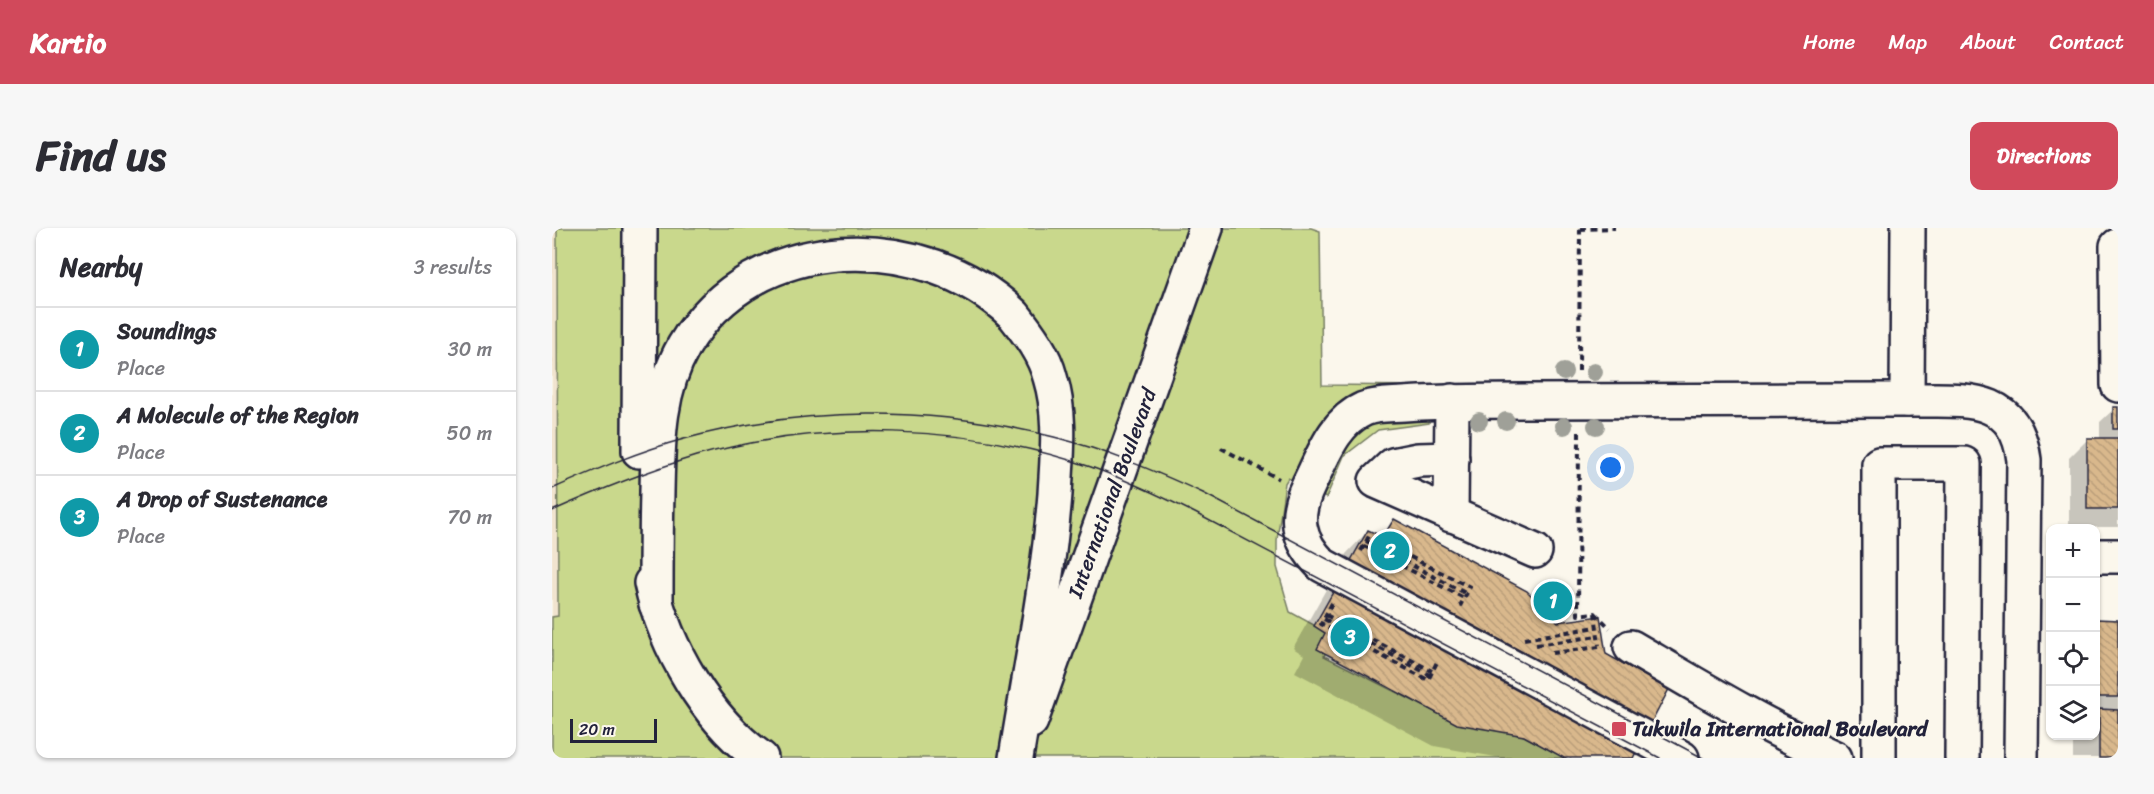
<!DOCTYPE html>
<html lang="en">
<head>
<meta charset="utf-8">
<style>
	:root { --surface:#fff; --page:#f7f7f7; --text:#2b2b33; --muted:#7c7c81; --line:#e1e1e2; --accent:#d1495b }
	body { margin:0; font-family:Sriracha,sans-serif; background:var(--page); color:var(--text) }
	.controls { position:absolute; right:18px; bottom:18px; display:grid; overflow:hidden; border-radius:12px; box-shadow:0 2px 4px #0004 }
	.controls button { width:54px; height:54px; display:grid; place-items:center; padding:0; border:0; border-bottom:2px solid var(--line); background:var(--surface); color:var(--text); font:30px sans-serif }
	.scale { position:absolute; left:18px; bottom:15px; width:87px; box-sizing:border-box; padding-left:6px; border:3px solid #22223b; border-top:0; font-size:16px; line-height:21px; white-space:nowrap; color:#22223b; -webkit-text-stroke:4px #fbf7ec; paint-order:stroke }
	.you { position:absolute; left:1059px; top:240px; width:21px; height:21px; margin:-15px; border:4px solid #fff; border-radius:50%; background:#1a73e8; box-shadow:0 0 0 9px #1a73e833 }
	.badge { display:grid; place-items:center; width:39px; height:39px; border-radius:50%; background:var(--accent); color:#fff; font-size:20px; font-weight:700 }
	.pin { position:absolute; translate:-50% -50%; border:3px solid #fff; box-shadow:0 2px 6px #0006 }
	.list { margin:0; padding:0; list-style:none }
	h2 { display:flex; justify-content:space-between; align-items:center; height:78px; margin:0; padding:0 24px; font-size:26px }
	h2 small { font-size:20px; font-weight:400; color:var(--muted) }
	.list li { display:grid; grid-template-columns:39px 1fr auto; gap:18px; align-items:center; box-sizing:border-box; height:84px; padding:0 24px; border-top:2px solid var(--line) }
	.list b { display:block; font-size:22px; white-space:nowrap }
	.list p { margin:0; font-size:20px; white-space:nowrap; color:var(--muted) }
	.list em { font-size:20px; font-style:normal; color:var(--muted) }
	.icon { flex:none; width:33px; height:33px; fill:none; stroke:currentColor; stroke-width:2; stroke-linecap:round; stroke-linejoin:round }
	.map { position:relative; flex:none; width:1566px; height:530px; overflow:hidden; border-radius:12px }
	header { display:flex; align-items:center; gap:36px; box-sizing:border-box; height:84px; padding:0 30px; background:var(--accent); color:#fff }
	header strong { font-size:28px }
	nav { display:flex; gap:33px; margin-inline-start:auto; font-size:21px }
	.intro { display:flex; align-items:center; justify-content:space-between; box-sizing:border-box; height:144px; padding:0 36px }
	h1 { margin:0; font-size:42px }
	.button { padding:15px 27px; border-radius:12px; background:var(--accent); color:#fff; font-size:21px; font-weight:700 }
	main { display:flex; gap:36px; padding:0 36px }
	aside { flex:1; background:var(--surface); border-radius:12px; box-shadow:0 2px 4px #0004 }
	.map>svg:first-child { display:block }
	.built { fill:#f1e4cf }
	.green { fill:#c9d88c; stroke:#767d64; stroke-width:1.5 }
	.shadow { fill:#0003 }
	.building { fill:url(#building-back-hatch); stroke:#22223b; stroke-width:1.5 }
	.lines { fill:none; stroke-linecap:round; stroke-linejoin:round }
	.minor-casing { stroke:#22223b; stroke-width:38 }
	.major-casing { stroke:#22223b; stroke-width:38 }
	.highway-casing { stroke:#22223b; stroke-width:38 }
	.path { stroke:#22223b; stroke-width:4; stroke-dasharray:6 4.5; stroke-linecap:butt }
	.minor { stroke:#fbf7ec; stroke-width:33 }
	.major { stroke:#fbf7ec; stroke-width:33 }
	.highway { stroke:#fbf7ec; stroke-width:33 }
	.tram { stroke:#22223b; stroke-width:1.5 }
	.tree { fill:#9fa098 }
	.poi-dot { fill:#d1495b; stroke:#fbf7ec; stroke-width:2 }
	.labels { text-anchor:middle; stroke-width:5; stroke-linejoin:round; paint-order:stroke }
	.street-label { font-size:21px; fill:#22223b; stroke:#fbf7ec }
	.poi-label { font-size:21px; font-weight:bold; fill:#22223b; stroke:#fbf7ec; text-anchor:start }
</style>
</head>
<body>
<header>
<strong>Kartio</strong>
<nav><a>Home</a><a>Map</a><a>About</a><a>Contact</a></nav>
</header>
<div class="intro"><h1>Find us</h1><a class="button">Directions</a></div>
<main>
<aside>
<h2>Nearby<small>3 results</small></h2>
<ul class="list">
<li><span class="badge" style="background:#0f9aa8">1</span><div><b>Soundings</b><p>Place</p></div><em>30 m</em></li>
<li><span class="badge" style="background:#0f9aa8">2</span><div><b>A Molecule of the Region</b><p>Place</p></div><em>50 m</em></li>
<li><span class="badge" style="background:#0f9aa8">3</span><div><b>A Drop of Sustenance</b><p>Place</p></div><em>70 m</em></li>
</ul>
</aside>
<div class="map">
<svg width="1566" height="530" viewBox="0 0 1566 530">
	<defs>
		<pattern id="building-back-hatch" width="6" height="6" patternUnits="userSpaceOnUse" patternTransform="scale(1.5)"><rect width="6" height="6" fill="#d9b88c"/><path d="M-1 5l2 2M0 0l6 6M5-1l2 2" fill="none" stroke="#ba9e7a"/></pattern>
	</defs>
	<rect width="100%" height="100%" fill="#fbf7ec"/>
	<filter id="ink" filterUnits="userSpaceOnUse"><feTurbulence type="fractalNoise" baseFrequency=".0167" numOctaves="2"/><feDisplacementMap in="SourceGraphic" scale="12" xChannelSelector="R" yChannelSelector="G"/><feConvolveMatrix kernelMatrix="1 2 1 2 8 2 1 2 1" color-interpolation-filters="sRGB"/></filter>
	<g filter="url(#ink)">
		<path class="built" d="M0 0H5L6 389H0Z"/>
		<path class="green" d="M5 0H759L768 3 770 157 878 158 877 195 826 202 792 228 774 270 736 250 733 255 725 312V339L738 384 782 408 772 428 905 495 970 507 1014 530H0V389L6 388Z"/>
		<g class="shadow">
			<path d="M1562 181H1566V299H1517V230L1536 211H1548V194Z"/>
			<path d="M843 293 1052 427 1115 461 1079 530H949L882 518 743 444 752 427 741 420 794 326 816 303 827 309Z"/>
			<path d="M1544 393H1566V530H1521V509L1544 508Z"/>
		</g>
		<g class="building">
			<rect x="1561" y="179" width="5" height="22"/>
			<rect x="1535" y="210" width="31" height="71"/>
			<path d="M842 291 975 363 1006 394 1048 388 1054 426 1117 461 1081 530H1012L972 508 905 496 765 421 773 405 762 398 816 302 831 309Z"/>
			<path d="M1544 391 1566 392V469H1544Z"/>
			<path d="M1547 481 1566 482V530H1547Z"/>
		</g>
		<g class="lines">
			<defs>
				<g id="minor">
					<path d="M1565 18 1566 157"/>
					<path d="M1355 172 1356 0"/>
					<path d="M900 231 866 232 841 237 824 253 983 323"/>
					<path d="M899 287 900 173"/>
					<path d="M1544 328H1566"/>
					<path d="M1079 419C1146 458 1212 498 1283 530"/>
					<path d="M1130 530 770 337C745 312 741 288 757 256 771 228 782 194 812 181 824 176 839 177 852 176 893 173 933 173 974 173 1101 173 1228 173 1355 172 1408 173 1463 162 1472 232L1469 530"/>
					<path d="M1327 530V236H1412L1410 530"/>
				</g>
				<path id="major" d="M479 493 654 0"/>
				<g id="highway">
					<path d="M87 223 88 0"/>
					<path d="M99 355C113 419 155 492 209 530"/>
					<path d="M104 376C104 339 104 302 105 264 106 215 106 163 132 118 202 0 372 0 462 87 477 106 492 126 498 149 510 188 505 227 503 266 496 354 478 442 464 530"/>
				</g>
			</defs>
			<use href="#minor" class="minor-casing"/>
			<use href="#major" class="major-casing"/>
			<use href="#highway" class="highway-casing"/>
			<g class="path">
				<path d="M1028 1 1063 0"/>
				<path d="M1027 143 1028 0"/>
				<path d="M1027 204 1026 387 1043 385 1047 417"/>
				<path d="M669 220 727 251"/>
				<path d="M814 313 915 366"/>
				<path d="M812 318 912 370"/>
				<path d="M809 323 817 308 918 359 908 378"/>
				<path d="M780 375 769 396 876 452 886 432"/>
				<path d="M1043 385 1058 400"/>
				<path d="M774 387 880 443"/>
				<path d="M772 391 878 447"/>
				<path d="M972 411 1045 399"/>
				<path d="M984 417 1046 408"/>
				<path d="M1000 425 1047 419"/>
			</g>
			<use href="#minor" class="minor"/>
			<use href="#major" class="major"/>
			<use href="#highway" class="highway"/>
			<g class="tram">
				<path d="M0 261C43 242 87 223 132 211 251 178 382 178 502 209 554 222 603 243 651 265L1151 530"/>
				<path d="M0 283C47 262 95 243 144 228 271 192 414 196 539 239 575 252 609 268 643 285L1108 530"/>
			</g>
		</g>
		<g class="tree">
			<circle cx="1012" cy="144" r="9"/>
			<circle cx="1042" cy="144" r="9"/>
			<circle cx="927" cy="193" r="9"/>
			<circle cx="954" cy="193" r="9"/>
			<circle cx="1012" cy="198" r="9"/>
			<circle cx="1044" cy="198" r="9"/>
		</g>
	</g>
	<rect class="poi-dot" x="1059" y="493" width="16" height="16" rx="3"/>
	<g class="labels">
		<g class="street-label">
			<text transform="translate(560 265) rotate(-70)" y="7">International Boulevard</text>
		</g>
		<g class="poi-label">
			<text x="1080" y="508">Tukwila International Boulevard</text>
		</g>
	</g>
</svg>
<div class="controls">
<button>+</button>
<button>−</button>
<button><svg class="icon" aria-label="locate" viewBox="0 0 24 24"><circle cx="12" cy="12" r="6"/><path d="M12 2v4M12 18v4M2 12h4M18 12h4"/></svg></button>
<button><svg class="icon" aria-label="layers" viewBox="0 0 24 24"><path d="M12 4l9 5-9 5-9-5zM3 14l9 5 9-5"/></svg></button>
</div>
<div class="scale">20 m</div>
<div class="you"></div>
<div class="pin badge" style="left:1001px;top:373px;background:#0f9aa8">1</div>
<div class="pin badge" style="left:838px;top:323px;background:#0f9aa8">2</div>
<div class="pin badge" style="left:798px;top:409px;background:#0f9aa8">3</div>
</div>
</main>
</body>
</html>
